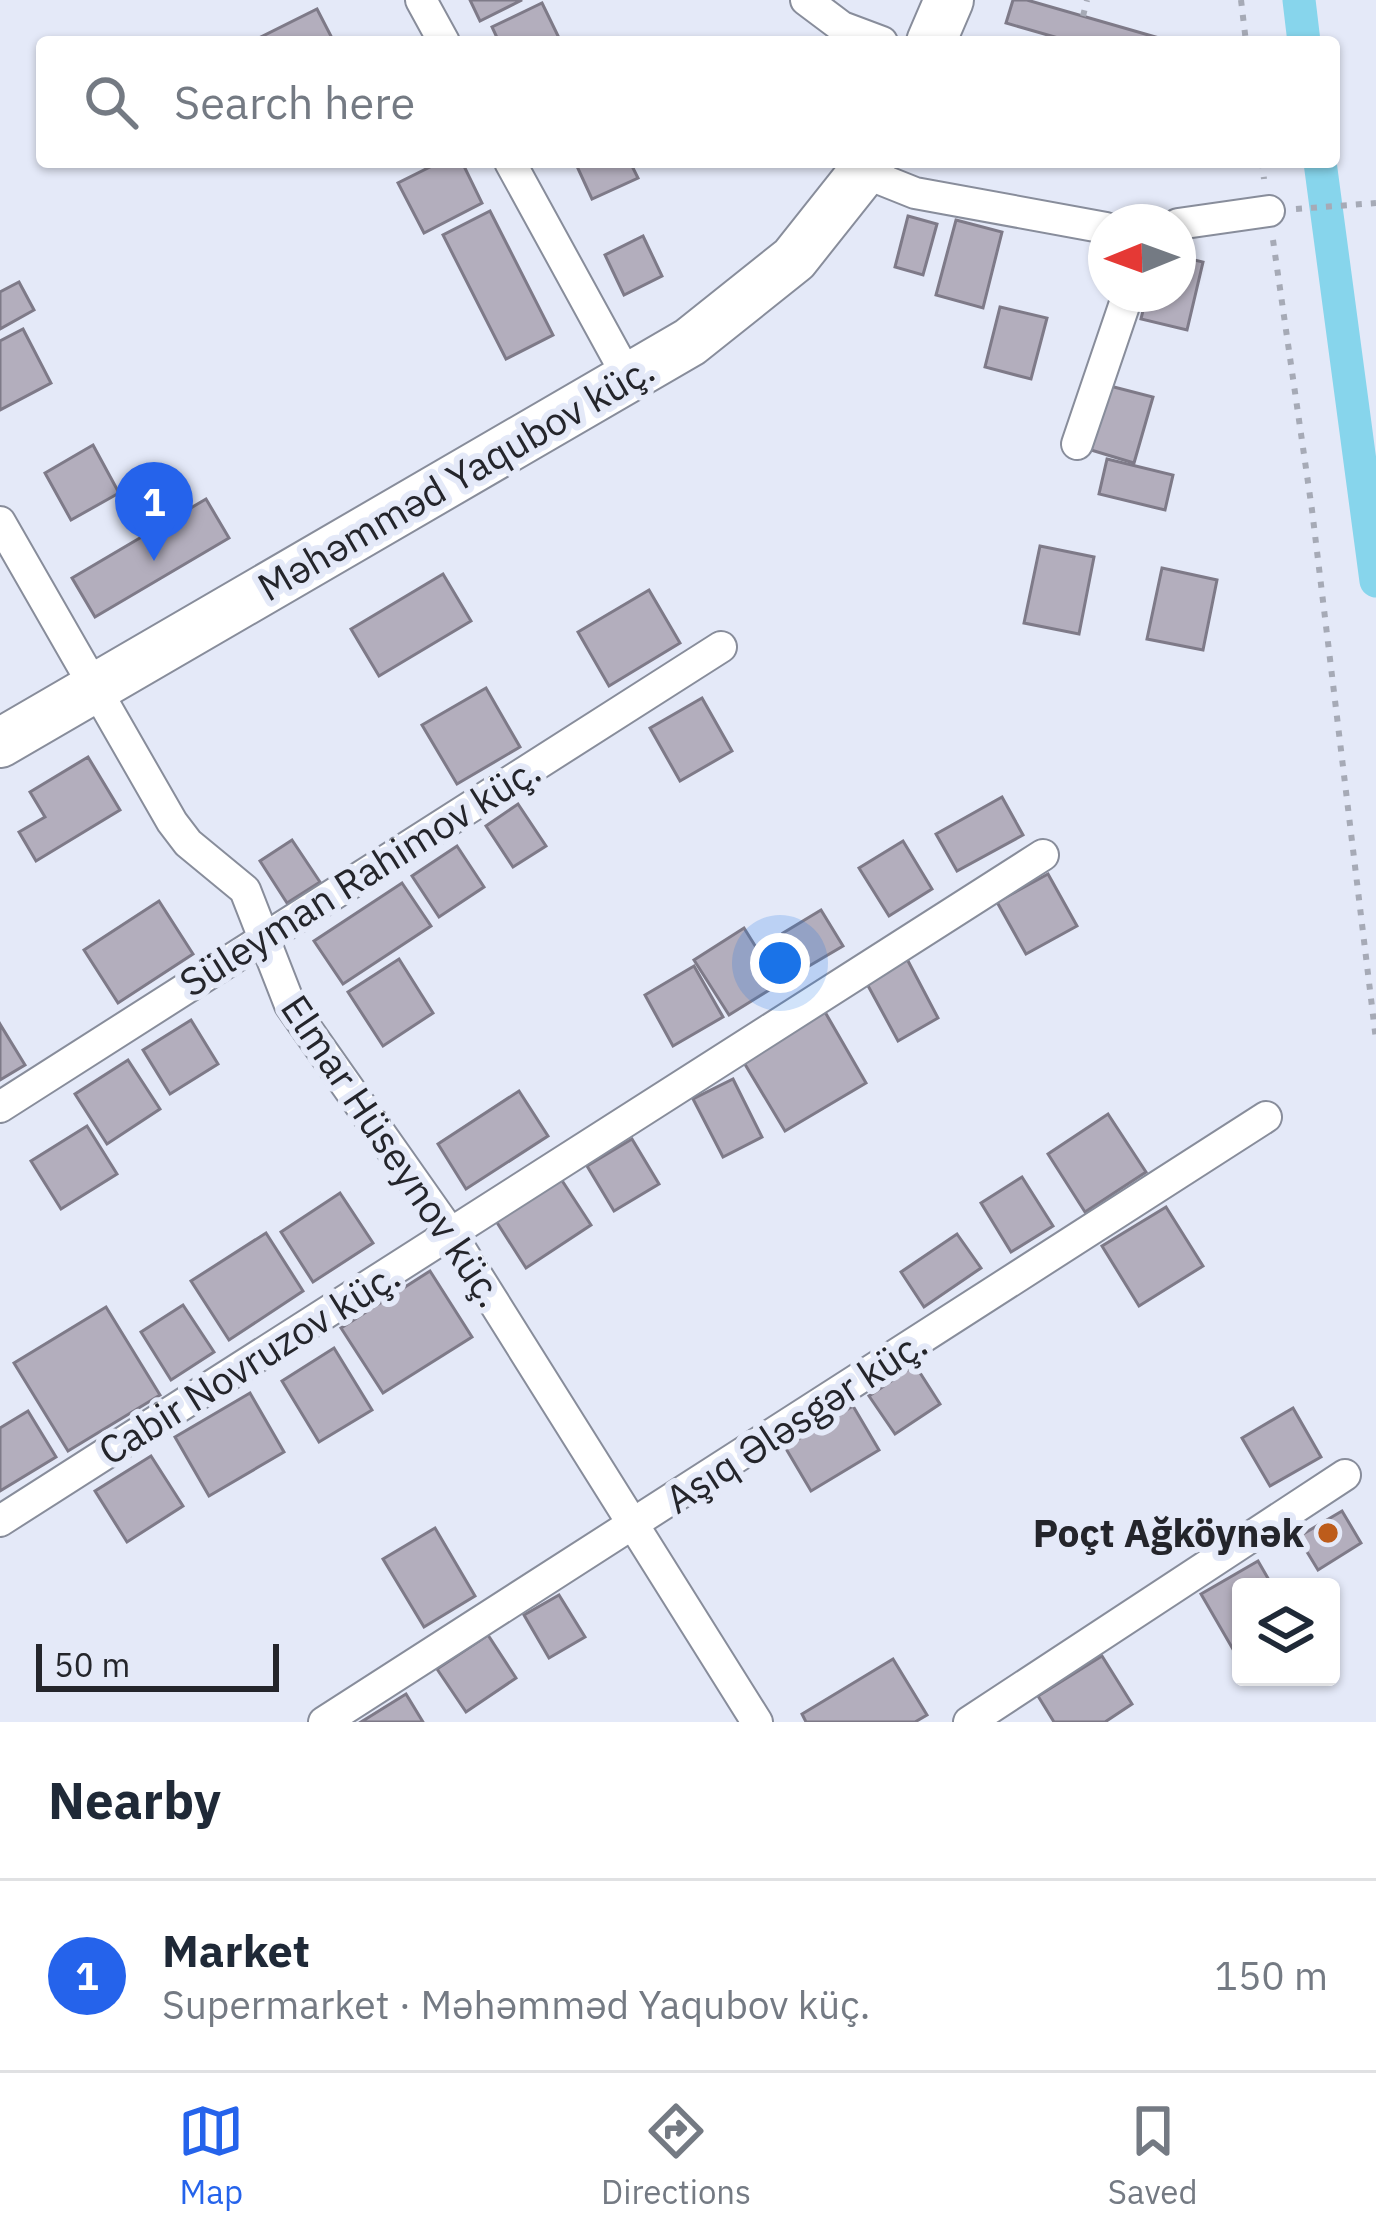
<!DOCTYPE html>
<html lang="en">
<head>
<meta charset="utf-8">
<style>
	:root { --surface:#fff; --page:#f2f2f3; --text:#1f2937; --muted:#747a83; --line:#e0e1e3; --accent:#2563eb }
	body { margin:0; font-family:"IBM Plex Sans",sans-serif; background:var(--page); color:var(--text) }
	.controls { position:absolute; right:36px; bottom:36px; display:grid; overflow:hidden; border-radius:12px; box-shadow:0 3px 9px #0004 }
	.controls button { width:108px; height:108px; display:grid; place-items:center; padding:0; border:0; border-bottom:3px solid var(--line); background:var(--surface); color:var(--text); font:60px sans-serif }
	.compass { position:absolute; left:1088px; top:204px; width:108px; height:108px; border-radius:50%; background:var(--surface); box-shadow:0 3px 9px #0004; rotate:269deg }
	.scale { position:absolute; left:36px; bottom:30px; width:243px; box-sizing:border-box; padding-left:12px; border:6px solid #24252b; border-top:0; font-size:33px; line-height:42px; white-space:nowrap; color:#24252b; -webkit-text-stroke:9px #e4e9f8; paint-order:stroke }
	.you { position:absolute; left:780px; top:963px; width:42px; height:42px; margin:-30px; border:9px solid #fff; border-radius:50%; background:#1a73e8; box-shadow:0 0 0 18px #1a73e833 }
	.badge { display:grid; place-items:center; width:78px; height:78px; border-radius:50%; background:var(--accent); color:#fff; font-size:39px; font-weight:700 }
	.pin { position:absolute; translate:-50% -99px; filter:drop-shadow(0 3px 6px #0008) }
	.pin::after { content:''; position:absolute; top:63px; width:42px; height:36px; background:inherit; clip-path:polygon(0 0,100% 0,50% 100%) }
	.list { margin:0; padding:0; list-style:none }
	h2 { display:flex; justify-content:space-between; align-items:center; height:156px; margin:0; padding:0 48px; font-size:51px }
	h2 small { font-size:39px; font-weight:400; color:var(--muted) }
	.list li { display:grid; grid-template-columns:78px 1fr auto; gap:36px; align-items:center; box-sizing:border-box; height:192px; padding:0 48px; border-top:3px solid var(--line) }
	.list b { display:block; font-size:45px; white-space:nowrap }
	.list p { margin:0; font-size:39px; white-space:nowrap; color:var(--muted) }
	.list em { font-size:39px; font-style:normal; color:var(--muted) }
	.icon { flex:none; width:66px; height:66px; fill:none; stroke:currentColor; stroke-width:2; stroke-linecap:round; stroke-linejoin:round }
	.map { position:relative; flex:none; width:1376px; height:1722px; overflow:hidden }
	.search { position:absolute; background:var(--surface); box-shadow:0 3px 9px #0004; left:36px; right:36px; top:36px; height:132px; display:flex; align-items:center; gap:30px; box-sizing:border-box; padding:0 42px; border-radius:12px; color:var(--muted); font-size:45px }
	.sheet { height:348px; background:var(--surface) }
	nav { display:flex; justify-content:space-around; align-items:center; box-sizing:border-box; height:168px; border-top:3px solid var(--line); background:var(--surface); font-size:33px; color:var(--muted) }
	nav a { display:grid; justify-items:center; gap:6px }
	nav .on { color:var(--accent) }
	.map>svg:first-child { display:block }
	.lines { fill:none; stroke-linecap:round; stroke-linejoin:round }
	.canal { stroke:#87d5ec; stroke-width:33 }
	.building { fill:#b3aebd; stroke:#7e7a88; stroke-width:3 }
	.street-casing { stroke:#888d9b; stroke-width:34 }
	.primary-casing { stroke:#888d9b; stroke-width:52 }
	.path { stroke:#a6aab6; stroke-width:6; stroke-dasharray:6 9; stroke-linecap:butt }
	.street { stroke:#fff; stroke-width:30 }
	.primary { stroke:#fff; stroke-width:48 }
	.poi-dot { fill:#bd5c1b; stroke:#e4e9f8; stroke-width:4.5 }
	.labels { text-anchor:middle; stroke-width:12; stroke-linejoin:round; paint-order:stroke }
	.street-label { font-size:39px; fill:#24252b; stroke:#e4e9f8 }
	.poi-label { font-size:39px; font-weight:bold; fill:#24252b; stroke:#e4e9f8; text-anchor:end }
</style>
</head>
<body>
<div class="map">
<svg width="1376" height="1722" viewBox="0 0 1376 1722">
	<rect width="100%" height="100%" fill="#e4e9f8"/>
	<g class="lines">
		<g class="canal">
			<path d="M1299 0 1304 42"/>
			<path d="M1320 162 1376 581"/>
		</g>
	</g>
	<g class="building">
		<path d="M470 0H522L480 21Z"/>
		<path d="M1013 0H1027L1159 38 1072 42 1006 23Z"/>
		<path d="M542 3 561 42H499L492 27Z"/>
		<path d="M317 9 334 42H261L259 38Z"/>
		<path d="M440 162H462L482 203 424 233 398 183Z"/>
		<path d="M575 162H630L638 178 592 199Z"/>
		<path d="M490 211 553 335 506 359 443 235Z"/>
		<path d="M908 216 937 224 923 275 895 267Z"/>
		<path d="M956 220 1002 232 983 308 936 295Z"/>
		<path d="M643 236 662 276 624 295 605 255Z"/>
		<path d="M1178 256 1203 262 1187 330 1141 319 1147 294H1178Z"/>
		<path d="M19 282 34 310 0 329V292Z"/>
		<path d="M1000 307 1047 318 1031 379 985 367Z"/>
		<path d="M23 329 51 383 0 410V341Z"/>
		<path d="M1110 386 1153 397 1134 463 1091 450Z"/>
		<path d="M93 445 119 493 71 520 45 473Z"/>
		<path d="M1107 459 1173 475 1165 510 1099 494Z"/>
		<path d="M206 499 229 538 95 617 72 578Z"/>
		<path d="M1040 546 1094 557 1079 634 1024 623Z"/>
		<path d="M1162 568 1217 580 1203 650 1147 639Z"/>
		<path d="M443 574 471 621 379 676 351 629Z"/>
		<path d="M649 590 680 643 609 686 578 632Z"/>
		<path d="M486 688 520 747 457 784 422 725Z"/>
		<path d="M702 698 732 751 680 781 650 728Z"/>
		<path d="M88 757 120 810 36 861 19 832 45 817 30 792Z"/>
		<path d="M1002 797 1023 835 957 871 936 834Z"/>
		<path d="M518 804 546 846 513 867 486 826Z"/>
		<path d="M292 840 320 882 287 903 260 861Z"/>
		<path d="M903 841 932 889 889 916 859 868Z"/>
		<path d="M457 846 484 887 439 917 412 876Z"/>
		<path d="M1048 874 1077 926 1026 954 997 902Z"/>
		<path d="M402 883 431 926 343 984 314 941Z"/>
		<path d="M159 901 193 954 118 1003 84 950Z"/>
		<path d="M821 910 843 946 804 969 783 933Z"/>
		<path d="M744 928 779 984 729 1015 694 960Z"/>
		<path d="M399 959 433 1013 383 1046 348 992Z"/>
		<path d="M907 959 938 1018 898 1041 866 982Z"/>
		<path d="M694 966 723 1017 673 1046 645 995Z"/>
		<path d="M825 1012 866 1083 785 1131 743 1061Z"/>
		<path d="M191 1020 218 1064 170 1094 143 1050Z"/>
		<path d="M0 1024 25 1065 0 1080Z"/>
		<path d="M128 1060 160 1109 107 1144 75 1094Z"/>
		<path d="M733 1079 762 1137 723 1157 693 1099Z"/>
		<path d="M519 1091 548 1136 466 1189 438 1144Z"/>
		<path d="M1108 1114 1146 1172 1085 1212 1048 1154Z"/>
		<path d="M87 1126 117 1174 61 1209 31 1161Z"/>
		<path d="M632 1139 659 1184 614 1211 587 1166Z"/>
		<path d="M1022 1177 1053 1226 1011 1252 981 1203Z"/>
		<path d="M561 1179 591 1225 526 1268 496 1221Z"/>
		<path d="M340 1193 373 1243 313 1282 281 1232Z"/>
		<path d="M1166 1207 1203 1266 1139 1306 1102 1246Z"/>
		<path d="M266 1233 303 1291 229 1340 191 1281Z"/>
		<path d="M957 1234 981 1268 924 1307 901 1272Z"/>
		<path d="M430 1271 472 1337 383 1393 341 1328Z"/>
		<path d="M183 1305 214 1352 171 1380 141 1332Z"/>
		<path d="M106 1307 160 1395 68 1451 14 1363Z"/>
		<path d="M334 1348 372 1410 319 1442 282 1381Z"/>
		<path d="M915 1365 940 1404 895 1434 869 1396Z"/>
		<path d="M250 1393 284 1452 209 1496 175 1437Z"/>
		<path d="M853 1406 879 1450 811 1491 785 1447Z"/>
		<path d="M1293 1408 1321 1457 1270 1486 1242 1438Z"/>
		<path d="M28 1411 56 1457 0 1491V1428Z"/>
		<path d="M151 1456 183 1506 127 1542 95 1491Z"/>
		<path d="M1342 1511 1361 1543 1318 1570 1298 1537Z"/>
		<path d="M435 1528 475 1596 424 1627 383 1559Z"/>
		<path d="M1258 1561 1273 1587H1241V1647L1234 1651 1201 1594Z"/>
		<path d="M559 1595 585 1637 549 1658 524 1615Z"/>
		<path d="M488 1635 516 1678 466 1712 437 1669Z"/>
		<path d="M1102 1656 1132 1704 1105 1722H1054L1038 1696Z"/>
		<path d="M893 1659 927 1715 915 1722H806L802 1714Z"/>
		<path d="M406 1694 423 1722H361Z"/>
	</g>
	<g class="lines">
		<defs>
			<g id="street">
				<path d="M421 0 444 42"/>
				<path d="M806 0 842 27 882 42"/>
				<path d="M510 162 629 379"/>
				<path d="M865 173 915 193 1106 228"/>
				<path d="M1178 224 1269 211"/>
				<path d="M1077 444 1128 294"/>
				<path d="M0 522 172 822 188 843 245 890 290 1005 451 1234 757 1722"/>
				<path d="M0 1107 721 647"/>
				<path d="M0 1521 1043 855"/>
				<path d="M324 1722 1266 1117"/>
				<path d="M969 1722 1345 1475"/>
			</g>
			<g id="primary">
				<path d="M931 42 949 0"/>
				<path d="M0 743 690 342 794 259 871 162"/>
			</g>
		</defs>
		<use href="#street" class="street-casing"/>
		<use href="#primary" class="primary-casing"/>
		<g class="path">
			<path d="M1241 0 1246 42"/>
			<path d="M1083 16 1087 0"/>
			<path d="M1262 162 1264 179"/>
			<path d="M1296 209 1376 203"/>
			<path d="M1273 240 1312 510 1376 1040"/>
		</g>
		<use href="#street" class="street"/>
		<use href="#primary" class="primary"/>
	</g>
	<circle class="poi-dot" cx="1328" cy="1533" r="12"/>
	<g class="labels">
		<g class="street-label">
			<text transform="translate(456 478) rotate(-30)" y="14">Məhəmməd Yaqubov küç.</text>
			<text transform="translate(360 876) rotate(-32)" y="14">Süleyman Rahimov küç.</text>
			<text transform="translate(393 1151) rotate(56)" y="14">Elmar Hüseynov küç.</text>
			<text transform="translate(249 1363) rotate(-32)" y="14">Cabir Novruzov küç.</text>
			<text transform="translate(796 1421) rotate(-33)" y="14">Aşıq Ələsgər küç.</text>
		</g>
		<g class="poi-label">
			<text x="1304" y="1547">Poçt Ağköynək</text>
		</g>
	</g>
</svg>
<div class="controls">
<button><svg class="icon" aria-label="layers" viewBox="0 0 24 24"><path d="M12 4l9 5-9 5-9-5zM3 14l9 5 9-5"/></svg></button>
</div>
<svg class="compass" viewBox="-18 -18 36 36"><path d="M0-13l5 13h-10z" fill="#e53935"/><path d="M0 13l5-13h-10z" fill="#747a83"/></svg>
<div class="scale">50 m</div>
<div class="you"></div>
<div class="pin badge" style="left:154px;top:561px">1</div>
<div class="search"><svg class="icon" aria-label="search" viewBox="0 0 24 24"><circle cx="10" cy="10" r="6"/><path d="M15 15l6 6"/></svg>Search here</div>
</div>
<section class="sheet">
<h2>Nearby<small></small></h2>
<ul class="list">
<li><span class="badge">1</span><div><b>Market</b><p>Supermarket · Məhəmməd Yaqubov küç.</p></div><em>150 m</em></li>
</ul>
</section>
<nav>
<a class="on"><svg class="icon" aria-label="map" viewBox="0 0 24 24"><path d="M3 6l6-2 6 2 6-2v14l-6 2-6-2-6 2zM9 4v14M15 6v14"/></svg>Map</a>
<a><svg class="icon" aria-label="directions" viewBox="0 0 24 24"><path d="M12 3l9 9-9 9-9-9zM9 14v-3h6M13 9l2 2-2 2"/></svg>Directions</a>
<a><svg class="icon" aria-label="saved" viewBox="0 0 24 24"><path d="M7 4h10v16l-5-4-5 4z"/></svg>Saved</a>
</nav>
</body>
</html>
